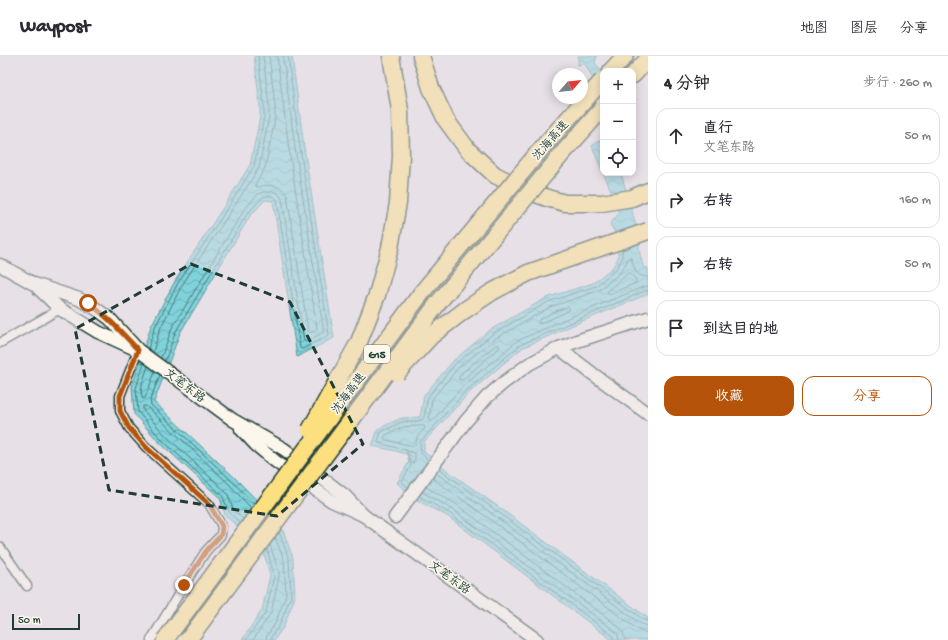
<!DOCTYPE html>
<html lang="zh">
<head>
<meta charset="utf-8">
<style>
	:root { --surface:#fff; --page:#f7f7f7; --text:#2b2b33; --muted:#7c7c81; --line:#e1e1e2; --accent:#b45309 }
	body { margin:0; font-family:"Gochi Hand","LXGW WenKai TC",sans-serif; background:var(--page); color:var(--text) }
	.controls { position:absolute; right:12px; top:12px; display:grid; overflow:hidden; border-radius:8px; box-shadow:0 2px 10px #0003 }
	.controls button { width:36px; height:36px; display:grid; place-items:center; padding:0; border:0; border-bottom:1px solid var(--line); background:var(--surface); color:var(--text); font:20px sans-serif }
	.compass { position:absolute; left:552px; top:12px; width:36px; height:36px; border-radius:50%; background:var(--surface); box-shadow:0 2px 10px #0003; rotate:62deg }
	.scale { position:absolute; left:12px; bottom:10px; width:68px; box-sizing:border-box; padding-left:4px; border:2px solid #1f3d34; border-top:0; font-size:11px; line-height:14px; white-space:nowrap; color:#1f3d34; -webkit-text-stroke:3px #fbf7ec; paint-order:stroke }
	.stop { position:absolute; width:12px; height:12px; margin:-9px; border:3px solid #b45309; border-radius:50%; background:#fff }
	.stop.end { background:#b45309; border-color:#fff; box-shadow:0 1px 4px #0008 }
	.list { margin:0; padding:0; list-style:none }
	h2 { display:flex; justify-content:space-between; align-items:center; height:52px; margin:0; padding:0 16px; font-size:17px }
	h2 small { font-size:13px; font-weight:400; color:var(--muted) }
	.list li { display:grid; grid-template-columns:26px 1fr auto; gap:12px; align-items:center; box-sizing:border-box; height:56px; margin:0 8px 8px; padding:0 8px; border:1px solid var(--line); border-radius:12px }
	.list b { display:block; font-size:15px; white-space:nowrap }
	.list p { margin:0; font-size:13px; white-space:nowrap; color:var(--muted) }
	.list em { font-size:13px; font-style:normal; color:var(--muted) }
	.actions { display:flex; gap:8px; padding:12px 16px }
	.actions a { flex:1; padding:9px 0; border:1px solid var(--accent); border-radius:12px; text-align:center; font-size:14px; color:var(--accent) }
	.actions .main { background:var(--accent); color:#fff }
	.icon { flex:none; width:22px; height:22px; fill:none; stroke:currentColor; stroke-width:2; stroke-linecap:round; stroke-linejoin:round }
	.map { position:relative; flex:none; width:648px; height:584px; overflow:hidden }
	header { display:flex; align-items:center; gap:24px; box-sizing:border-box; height:56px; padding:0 20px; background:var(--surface); border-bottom:1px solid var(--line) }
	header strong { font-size:19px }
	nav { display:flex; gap:22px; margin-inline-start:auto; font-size:14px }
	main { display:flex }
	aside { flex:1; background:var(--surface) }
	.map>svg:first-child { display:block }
	.water { fill:url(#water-waves); stroke:#5a9698 }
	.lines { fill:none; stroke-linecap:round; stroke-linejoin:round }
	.shore { stroke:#467977; stroke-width:1 }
	.stream { stroke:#5a9698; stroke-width:2.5 }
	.street-casing { stroke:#1f3d34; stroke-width:11 }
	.secondary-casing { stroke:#1f3d34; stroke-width:15 }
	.highway-casing { stroke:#1f3d34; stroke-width:19 }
	.street { stroke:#fbf7ec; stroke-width:8 }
	.secondary { stroke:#fbf7ec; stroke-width:12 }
	.highway { stroke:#fce080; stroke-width:16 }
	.highway-bridge-casing { stroke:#1f3d34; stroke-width:19; stroke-linecap:butt }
	.highway-bridge { stroke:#fce080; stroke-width:16 }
	.route { stroke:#b45309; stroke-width:5 }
	.marked { fill:none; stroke:#1f3d34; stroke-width:3; stroke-dasharray:8 5; stroke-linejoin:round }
	.labels { text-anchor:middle; stroke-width:3; stroke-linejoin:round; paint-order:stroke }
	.shield { fill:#fbf7ec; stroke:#61756b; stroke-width:1 }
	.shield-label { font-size:11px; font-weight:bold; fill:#1f3d34 }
	.street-label { font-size:12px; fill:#1f3d34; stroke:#fbf7ec }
</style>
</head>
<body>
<header>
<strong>Waypost</strong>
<nav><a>地图</a><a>图层</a><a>分享</a></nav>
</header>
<main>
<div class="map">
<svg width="648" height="584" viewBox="0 0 648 584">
	<defs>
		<pattern id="water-waves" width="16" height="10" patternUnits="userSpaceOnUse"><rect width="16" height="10" fill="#81d2db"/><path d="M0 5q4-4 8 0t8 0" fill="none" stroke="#69acb2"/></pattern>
	</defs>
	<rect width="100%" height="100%" fill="#e8e0e7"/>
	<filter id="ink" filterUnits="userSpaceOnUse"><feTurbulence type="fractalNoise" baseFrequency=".025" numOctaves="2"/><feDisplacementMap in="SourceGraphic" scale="8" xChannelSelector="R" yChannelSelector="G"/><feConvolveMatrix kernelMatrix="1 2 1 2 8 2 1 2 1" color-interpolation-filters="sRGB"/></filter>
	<g filter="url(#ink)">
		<g class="water">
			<path d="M254 0H292L304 91 334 282 297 301 273 145 265 144 250 160 180 277 154 346 234 421 281 469 293 502 295 541 283 572 274 584H242L262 554 270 519 263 494 225 459 220 442 159 386 134 358 132 331 151 270 175 225 228 144 250 109 260 61V50Z"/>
			<path d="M578 0H597L595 7 603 16V42L585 8 578 9Z"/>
			<path d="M603 81V117L592 90Z"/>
			<path d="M603 117H621L637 173 640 198 643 211 648 212V238L573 269 522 292 469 337 424 386V396L448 415 500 452 648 562V584H612L447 460 420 446 397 427 412 400 396 395 372 390 378 373 401 362 420 361 424 339 453 305 490 274 546 242 593 227 613 211 618 202V182L610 168 619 157 612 137Z"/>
		</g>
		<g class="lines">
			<g class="shore">
				<path d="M269 0 275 49V63L265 112 255 129 257 131C268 128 281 128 287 139L308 275 310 277 316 274 317 272 289 93 277 0"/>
				<path d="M628 217H630L636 224V227L610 238 608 237V234L623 222Z"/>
				<path d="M648 221C634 220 635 213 631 202L629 201 626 207 620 217 598 235 550 251 496 282 459 311 432 343 429 364 430 365H432L462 331 517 285 570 261 643 231 648 230"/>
				<path d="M568 251 570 253 568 255 540 268 538 267 539 264 553 256Z"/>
				<path d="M496 289H499V292L462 324H459V321L463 316Z"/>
				<path d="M148 293 155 271 178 227 231 147 254 110 264 61V50L258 0"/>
				<path d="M153 296 160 273 182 229 235 149 259 112 269 61V49L263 0"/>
				<path d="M161 302 172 272 244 154 258 138 263 136H276L279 138 282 143 304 285 306 286 324 276 295 92 283 0"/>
				<path d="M165 305 176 275 247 158 262 142C266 139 274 139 277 144L300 292 302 293 329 279 300 92 288 0"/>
				<path d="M144 307 136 332 138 356 162 384 222 439 229 456 240 467"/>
				<path d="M148 310C145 321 138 333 143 343L145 342 155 316"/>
				<path d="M160 319 150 344 151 349 231 424 254 448"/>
				<path d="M424 370 425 372 417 381 415 389 414 390 386 384 384 382 386 379 403 371Z"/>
				<path d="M428 404 421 397 420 386 422 384 466 335 520 289 572 266 645 235H648"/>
				<path d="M439 413 498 456 644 564 648 565"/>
				<path d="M436 417 495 460 641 568 648 570"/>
				<path d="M432 422 491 464 637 573 642 576H648"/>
				<path d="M408 431 403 427 402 425 415 403V398L412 396 379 387 378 385 381 376 402 366 419 365 422 364 424 361 428 341 455 308 493 278 548 246 596 230 616 213 622 203V193"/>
				<path d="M426 431 456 448 618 570 623 576 625 584"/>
				<path d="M422 436 452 453 615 575 618 579 619 584"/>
				<path d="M419 440 449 457 612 579 613 581 614 584"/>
				<path d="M243 463 233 453 228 439 226 436 166 380 143 354V350H146L228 427 251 452"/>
				<path d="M246 584 266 556 274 520 267 493"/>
				<path d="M253 584 271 557 279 521V516L270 489"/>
				<path d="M266 584 267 579 275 568 286 539 284 504 275 481"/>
				<path d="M271 584V581L279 570 291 540 289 503 279 476"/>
			</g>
			<path class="stream" d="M407 396 410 407"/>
			<defs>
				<g id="street">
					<path d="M0 287 60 253"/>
					<path d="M138 294 120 340V355L129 372 146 391 209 448 222 470 221 479 206 495 184 529 151 584"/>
					<path d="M0 491 27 530"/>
				</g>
				<g id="secondary">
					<path d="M0 209 34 228 79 243 95 252 110 263 138 294 233 364 284 393 344 439 363 459"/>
					<path d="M38 232 60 253 98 276 133 292"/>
					<path d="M559 292 593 318 648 358"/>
					<path d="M241 373 256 389 275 405 293 418 332 445 363 459 537 584"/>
					<path d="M395 461 466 365 487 341 502 328 529 308 559 292 577 285 648 262"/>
				</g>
				<g id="highway">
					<path d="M391 0 393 12"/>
					<path d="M421 0 431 32 446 64 468 94 495 119 523 133 547 142 565 147H602L632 142 648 135"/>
					<path d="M611 15 625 0"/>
					<path d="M633 19 648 3"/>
				</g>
			</defs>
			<use href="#street" class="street-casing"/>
			<use href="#secondary" class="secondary-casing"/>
			<use href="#highway" class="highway-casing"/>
			<use href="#street" class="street"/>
			<use href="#secondary" class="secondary"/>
			<use href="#highway" class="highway"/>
			<defs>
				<g id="highway-bridge">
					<path d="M397 317 431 280 465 254 492 236 528 217 648 175"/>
					<path d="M310 374 359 286 377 239 390 192 398 147 401 100 400 54 393 12"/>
					<path d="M165 584 423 235 547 86 603 24"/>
					<path d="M188 584 438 247 562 98 603 52"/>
				</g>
			</defs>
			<use href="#highway-bridge" class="highway-bridge-casing"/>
			<use href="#highway-bridge" class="highway-bridge"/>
		</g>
	</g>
	<g class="lines" filter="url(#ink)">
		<path class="route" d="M88 247C108 260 122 277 138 294L120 340V355L129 372 146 391 209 448 222 470 221 479 206 495 184 529"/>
	</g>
	<path d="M0 0H648V584H0ZM191 208 290 246 363 388 277 460 109 434 75 273Z" fill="#e8e0e7" fill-opacity=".55" fill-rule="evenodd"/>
	<path class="marked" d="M191 208 290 246 363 388 277 460 109 434 75 273Z"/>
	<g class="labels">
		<rect class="shield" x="364" y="289" width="26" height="18" rx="3"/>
		<g class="shield-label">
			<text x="377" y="302">G15</text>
		</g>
		<g class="street-label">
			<text transform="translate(550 84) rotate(-49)" y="4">沈海高速</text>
			<text transform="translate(185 329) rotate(37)" y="4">文笔东路</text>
			<text transform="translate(348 337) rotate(-53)" y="4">沈海高速</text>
			<text transform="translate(450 521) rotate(36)" y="4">文笔东路</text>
		</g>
	</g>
</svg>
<div class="controls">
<button>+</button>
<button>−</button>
<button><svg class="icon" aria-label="locate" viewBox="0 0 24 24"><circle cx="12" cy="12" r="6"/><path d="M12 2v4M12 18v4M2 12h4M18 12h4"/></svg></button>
</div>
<svg class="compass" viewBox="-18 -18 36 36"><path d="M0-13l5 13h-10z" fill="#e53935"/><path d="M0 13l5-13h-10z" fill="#7c7c81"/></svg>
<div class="scale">50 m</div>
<div class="stop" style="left:88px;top:247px"></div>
<div class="stop end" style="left:184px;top:529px"></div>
</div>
<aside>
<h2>4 分钟<small>步行 · 260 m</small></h2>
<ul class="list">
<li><svg class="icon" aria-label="ahead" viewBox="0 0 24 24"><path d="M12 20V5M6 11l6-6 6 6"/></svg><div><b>直行</b><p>文笔东路</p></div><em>50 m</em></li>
<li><svg class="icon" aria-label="right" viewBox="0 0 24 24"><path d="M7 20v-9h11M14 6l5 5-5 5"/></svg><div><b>右转</b></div><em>160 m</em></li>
<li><svg class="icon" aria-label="right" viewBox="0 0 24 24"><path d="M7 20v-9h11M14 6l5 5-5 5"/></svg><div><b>右转</b></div><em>50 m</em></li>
<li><svg class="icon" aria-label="arrive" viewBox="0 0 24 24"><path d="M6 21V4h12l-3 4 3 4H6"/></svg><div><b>到达目的地</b></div></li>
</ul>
<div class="actions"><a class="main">收藏</a><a>分享</a></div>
</aside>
</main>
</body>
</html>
